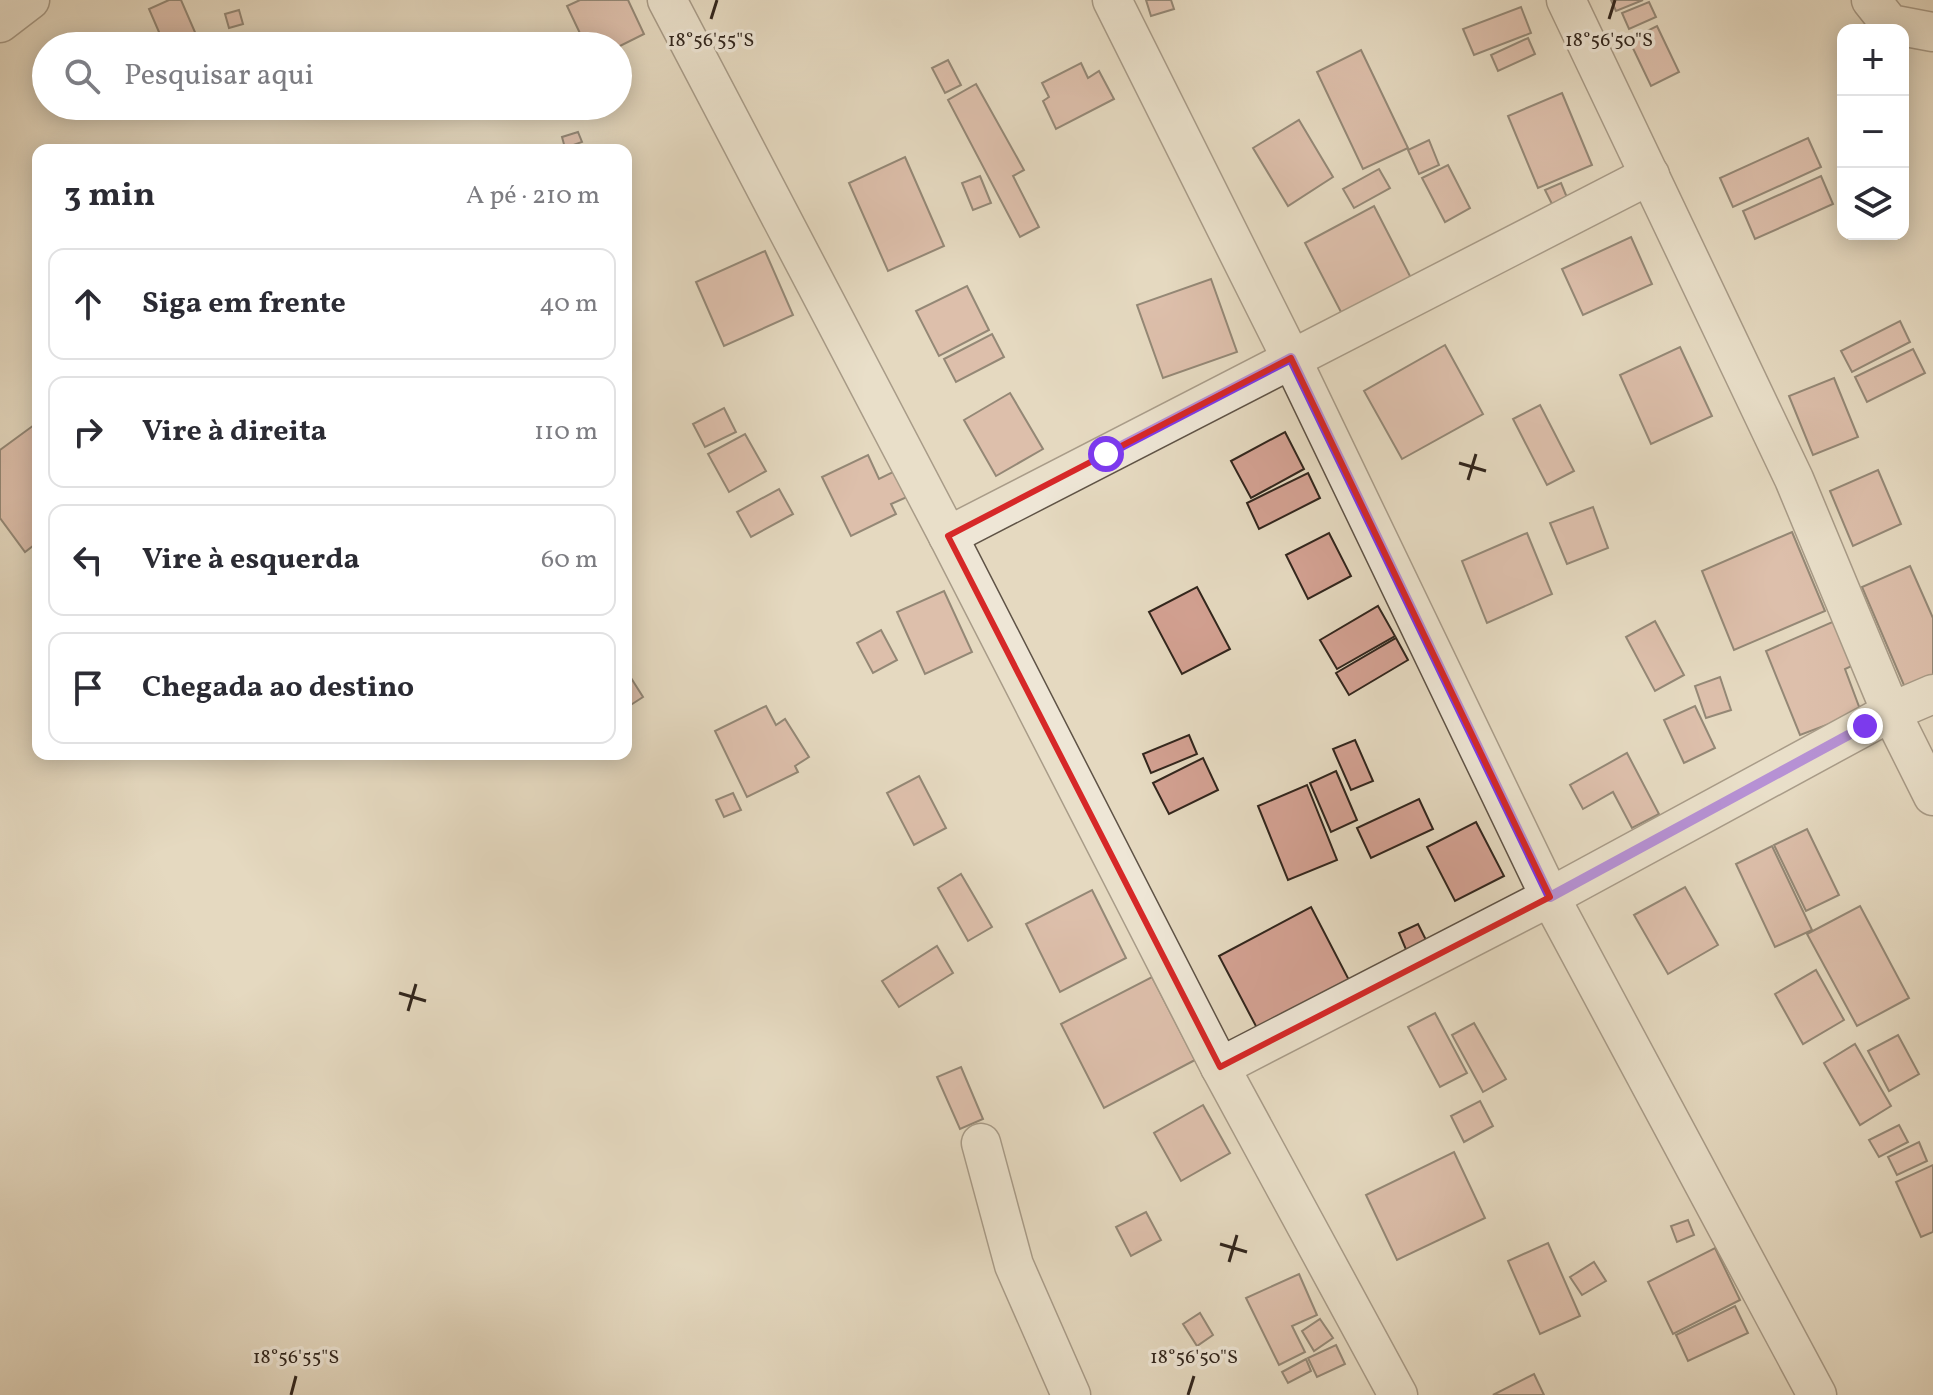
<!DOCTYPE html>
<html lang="pt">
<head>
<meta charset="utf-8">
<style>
	:root { --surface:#fff; --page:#f2f2f3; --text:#2b2b33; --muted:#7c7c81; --line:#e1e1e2 }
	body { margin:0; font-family:Vollkorn,serif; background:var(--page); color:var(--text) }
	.controls { position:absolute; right:24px; top:24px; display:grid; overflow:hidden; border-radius:16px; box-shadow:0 4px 20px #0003 }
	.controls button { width:72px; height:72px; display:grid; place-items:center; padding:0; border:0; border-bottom:2px solid var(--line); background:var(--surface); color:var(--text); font:40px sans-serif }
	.stop { position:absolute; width:24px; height:24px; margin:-18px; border:6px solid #7c3aed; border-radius:50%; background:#fff }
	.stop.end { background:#7c3aed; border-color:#fff; box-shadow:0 2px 8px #0008 }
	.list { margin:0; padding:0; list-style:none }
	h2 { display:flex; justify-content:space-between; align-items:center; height:104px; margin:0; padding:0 32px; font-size:34px }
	h2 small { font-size:26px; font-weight:400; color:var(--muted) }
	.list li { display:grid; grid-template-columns:52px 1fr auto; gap:24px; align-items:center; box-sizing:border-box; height:112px; margin:0 16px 16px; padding:0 16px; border:2px solid var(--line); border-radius:16px }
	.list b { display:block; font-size:30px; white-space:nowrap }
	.list em { font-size:26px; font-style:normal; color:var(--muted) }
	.icon { flex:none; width:44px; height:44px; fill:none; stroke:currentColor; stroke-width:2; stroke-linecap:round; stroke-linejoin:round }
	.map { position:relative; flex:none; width:1933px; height:1395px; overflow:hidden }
	.search { position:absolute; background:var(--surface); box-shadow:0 4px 20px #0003; left:32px; top:32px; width:600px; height:88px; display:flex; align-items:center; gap:20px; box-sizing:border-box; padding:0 28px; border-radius:44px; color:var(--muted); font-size:30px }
	.panel { position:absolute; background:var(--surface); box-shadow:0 4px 20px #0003; left:32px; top:144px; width:600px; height:616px; border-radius:16px }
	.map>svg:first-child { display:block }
	.building { fill:#d3a192; stroke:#32261d; stroke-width:2 }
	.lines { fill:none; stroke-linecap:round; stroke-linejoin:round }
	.street-casing { stroke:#5f5346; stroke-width:41 }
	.street { stroke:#eee6d6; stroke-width:38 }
	.route { stroke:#7c3aed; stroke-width:10 }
	.marked { fill:none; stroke:#d62828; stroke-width:6; stroke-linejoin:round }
	.ticks { fill:none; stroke:#32261d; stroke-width:3 }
	.ticks-label { font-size:20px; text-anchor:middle; fill:#32261d; stroke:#eee6d6; stroke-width:7; stroke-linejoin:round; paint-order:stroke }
</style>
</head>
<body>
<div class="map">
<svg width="1933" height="1395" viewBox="0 0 1933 1395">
	<rect width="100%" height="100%" fill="#e5d9c0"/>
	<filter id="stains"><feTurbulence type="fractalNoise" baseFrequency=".0025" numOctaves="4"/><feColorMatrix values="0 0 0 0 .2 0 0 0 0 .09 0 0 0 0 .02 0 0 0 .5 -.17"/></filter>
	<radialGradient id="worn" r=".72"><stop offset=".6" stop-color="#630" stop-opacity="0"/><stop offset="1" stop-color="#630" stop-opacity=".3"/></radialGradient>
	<g class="building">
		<path d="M169 0H181L201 46H165L149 9Z"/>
		<path d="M580 0H628L644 34 618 47 586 46 567 6Z"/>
		<path d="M1146 0H1171L1174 9 1151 16Z"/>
		<path d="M1611 0H1643L1616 11Z"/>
		<path d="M1649 2 1656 17 1629 29 1622 13Z"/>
		<path d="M1521 7 1531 33 1474 55 1463 29Z"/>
		<path d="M239 10 243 24 229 28 225 14Z"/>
		<path d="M1657 26 1679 72 1651 86 1629 40Z"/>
		<path d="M1528 38 1535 54 1498 71 1491 55Z"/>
		<path d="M1361 50 1408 148 1363 169 1317 72Z"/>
		<path d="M948 60 961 85 945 93 932 68Z"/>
		<path d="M1081 63 1088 78 1099 71 1114 99 1056 129 1043 101 1049 97 1042 83Z"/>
		<path d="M976 84 1024 170 1013 176 1039 227 1020 237 948 100Z"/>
		<path d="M1562 93 1592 165 1538 188 1508 116Z"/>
		<path d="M1299 120 1333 177 1288 206 1253 148Z"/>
		<path d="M578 132 582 142 565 148 562 137Z"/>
		<path d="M1808 138 1821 167 1733 207 1720 178Z"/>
		<path d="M1429 140 1439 165 1419 174 1408 150Z"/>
		<path d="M905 157 944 246 888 271 849 183Z"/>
		<path d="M1448 165 1470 208 1445 222 1422 178Z"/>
		<path d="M1379 169 1390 188 1354 208 1343 189Z"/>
		<path d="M980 176 991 203 973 210 962 183Z"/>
		<path d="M1821 176 1833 204 1755 239 1743 211Z"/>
		<path d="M1561 183 1568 200 1553 206 1545 190Z"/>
		<path d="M1374 206 1411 278 1342 314 1305 243Z"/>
		<path d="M1631 237 1652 284 1583 315 1562 269Z"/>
		<path d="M765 251 793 315 724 346 696 282Z"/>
		<path d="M1211 279 1237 352 1163 378 1137 305Z"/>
		<path d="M967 286 989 330 939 356 916 311Z"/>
		<path d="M1900 321 1910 342 1852 372 1841 351Z"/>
		<path d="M992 334 1004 357 956 382 944 359Z"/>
		<path d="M1445 345 1483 414 1402 459 1364 391Z"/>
		<path d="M1680 347 1712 416 1651 444 1620 375Z"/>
		<path d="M1913 349 1925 373 1867 402 1855 377Z"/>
		<path d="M1834 378 1858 437 1813 455 1789 396Z"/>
		<path d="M1010 393 1043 449 996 476 964 420Z"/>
		<path d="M1540 405 1574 471 1547 485 1513 419Z"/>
		<path d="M724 408 736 432 705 447 693 424Z"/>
		<path d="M34 425 38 430V542L25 552 0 518V450Z"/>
		<path d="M1285 432 1304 469 1251 498 1231 461Z"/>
		<path d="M745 434 766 471 729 492 708 454Z"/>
		<path d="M868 455 879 479 895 471 907 497 891 504 896 514 851 536 822 477Z"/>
		<path d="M1878 470 1901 524 1853 546 1830 491Z"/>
		<path d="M1308 473 1320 498 1259 529 1247 503Z"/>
		<path d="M779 489 793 514 751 537 737 512Z"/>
		<path d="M1593 507 1608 548 1567 564 1550 523Z"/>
		<path d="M1792 532 1825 611 1734 650 1702 571Z"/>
		<path d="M1329 533 1351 576 1308 599 1286 555Z"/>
		<path d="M1527 533 1552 594 1487 623 1462 561Z"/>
		<path d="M1910 566 1933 618V679L1906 690 1862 587Z"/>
		<path d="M1197 587 1230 649 1182 674 1149 612Z"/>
		<path d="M944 591 972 652 925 674 897 612Z"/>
		<path d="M1378 606 1395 636 1337 669 1320 640Z"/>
		<path d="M1837 620 1856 664 1845 669 1861 712 1800 735 1766 651Z"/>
		<path d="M1655 621 1684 675 1655 691 1626 637Z"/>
		<path d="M881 630 897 660 873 673 857 643Z"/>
		<path d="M1396 638 1408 660 1349 695 1336 673Z"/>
		<path d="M626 670 643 697 626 708Z"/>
		<path d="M1720 677 1731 710 1706 718 1695 686Z"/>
		<path d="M766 706 776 725 785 719 809 757 795 766 798 772 747 797 715 731Z"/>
		<path d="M1695 706 1715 748 1684 763 1664 720Z"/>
		<path d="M1189 735 1197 754 1151 773 1143 754Z"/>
		<path d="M1355 740 1373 781 1351 790 1333 749Z"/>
		<path d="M1627 753 1659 814 1632 828 1613 792 1583 809 1570 785Z"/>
		<path d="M1203 758 1218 790 1169 814 1153 783Z"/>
		<path d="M1336 771 1357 820 1331 832 1310 783Z"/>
		<path d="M919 776 946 828 914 845 887 793Z"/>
		<path d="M1307 785 1337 860 1288 880 1258 806Z"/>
		<path d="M733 793 741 810 724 817 716 800Z"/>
		<path d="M1419 799 1433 829 1371 858 1357 828Z"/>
		<path d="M1476 822 1504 876 1455 901 1427 847Z"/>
		<path d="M1807 829 1839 895 1806 911 1774 845Z"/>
		<path d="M1772 846 1812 930 1775 947 1736 864Z"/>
		<path d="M961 874 992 927 968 941 938 888Z"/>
		<path d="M1685 887 1718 945 1668 974 1634 915Z"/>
		<path d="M1092 890 1126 958 1060 992 1026 924Z"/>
		<path d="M1860 906 1909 998 1857 1026 1807 934Z"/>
		<path d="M1311 907 1350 982 1258 1030 1219 956Z"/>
		<path d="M1418 924 1427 942 1407 952 1399 933Z"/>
		<path d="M937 946 953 973 899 1007 882 981Z"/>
		<path d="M1816 970 1844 1020 1803 1044 1775 994Z"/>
		<path d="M1152 977 1195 1060 1104 1108 1061 1024Z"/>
		<path d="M1435 1013 1467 1073 1440 1087 1408 1027Z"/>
		<path d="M1474 1023 1506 1079 1483 1092 1452 1035Z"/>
		<path d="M1898 1035 1919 1074 1889 1091 1868 1051Z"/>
		<path d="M1855 1044 1891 1106 1860 1125 1824 1063Z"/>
		<path d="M961 1067 983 1119 960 1129 937 1077Z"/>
		<path d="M1480 1101 1493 1126 1464 1142 1451 1116Z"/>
		<path d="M1203 1105 1230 1153 1181 1181 1154 1133Z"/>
		<path d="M1899 1125 1908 1142 1879 1157 1869 1140Z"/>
		<path d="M1919 1142 1927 1161 1897 1175 1888 1157Z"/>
		<path d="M1454 1152 1485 1218 1397 1260 1366 1195Z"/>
		<path d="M1933 1165V1232L1921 1237 1896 1182Z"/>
		<path d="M1146 1212 1161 1240 1131 1256 1116 1227Z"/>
		<path d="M1688 1220 1694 1235 1677 1242 1671 1226Z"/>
		<path d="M1548 1243 1580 1316 1540 1334 1508 1261Z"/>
		<path d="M1715 1248 1740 1300 1673 1334 1648 1282Z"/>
		<path d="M1594 1262 1606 1281 1582 1295 1570 1277Z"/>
		<path d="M1299 1274 1317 1315 1292 1326 1305 1352 1279 1365 1246 1298Z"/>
		<path d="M1735 1306 1748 1333 1688 1361 1676 1335Z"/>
		<path d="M1200 1313 1213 1335 1197 1346 1183 1324Z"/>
		<path d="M1320 1319 1333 1338 1314 1351 1302 1331Z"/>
		<path d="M1336 1345 1345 1364 1317 1377 1308 1358Z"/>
		<path d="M1306 1359 1311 1371 1288 1383 1282 1372Z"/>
		<path d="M1534 1374 1544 1395H1493Z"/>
	</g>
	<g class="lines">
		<defs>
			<g id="street">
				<path d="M667 0 948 536 1220 1067 1398 1395"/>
				<path d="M1112 0 1291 358 1550 897 1817 1395"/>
				<path d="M1566 0 1794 479 1891 712 1933 796"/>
				<path d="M1871 0 1890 24 1933 32"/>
				<path d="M0 23 30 0"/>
				<path d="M948 536 1650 175"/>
				<path d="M1220 1067 1550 897 1891 712 1933 694"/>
				<path d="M981 1143 1014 1265 1071 1395"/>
			</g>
		</defs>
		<use href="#street" class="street-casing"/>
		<use href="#street" class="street"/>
	</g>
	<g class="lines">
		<path class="route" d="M1106 454 1291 358 1550 897 1865 726"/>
	</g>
	<path d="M0 0H1933V1395H0ZM1291 358 1550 897 1220 1067 948 536Z" fill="#e5d9c0" fill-opacity=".55" fill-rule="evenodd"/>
	<path class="marked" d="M1291 358 1550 897 1220 1067 948 536Z"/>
	<path class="ticks" d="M711 19 717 0M1609 19 1615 0M1459 463 1486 471M1468 480 1476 454M399 993 426 1001M408 1011 416 984M1220 1244 1247 1252M1229 1262 1237 1235M291 1395 296 1376M1188 1395 1194 1376"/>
	<g class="ticks-label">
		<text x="711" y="46">18°56'55"S</text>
		<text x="1609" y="46">18°56'50"S</text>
		<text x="296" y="1363">18°56'55"S</text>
		<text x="1194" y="1363">18°56'50"S</text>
	</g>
	<rect width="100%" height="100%" filter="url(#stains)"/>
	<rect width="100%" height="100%" fill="url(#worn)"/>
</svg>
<div class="controls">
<button>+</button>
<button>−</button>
<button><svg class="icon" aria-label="layers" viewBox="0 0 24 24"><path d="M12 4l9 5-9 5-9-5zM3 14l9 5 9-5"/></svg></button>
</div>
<div class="stop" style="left:1106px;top:454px"></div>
<div class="stop end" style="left:1865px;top:726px"></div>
<div class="search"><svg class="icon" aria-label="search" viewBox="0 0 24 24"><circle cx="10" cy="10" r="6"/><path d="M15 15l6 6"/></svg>Pesquisar aqui</div>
<section class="panel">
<h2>3 min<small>A pé · 210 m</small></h2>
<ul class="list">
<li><svg class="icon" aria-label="ahead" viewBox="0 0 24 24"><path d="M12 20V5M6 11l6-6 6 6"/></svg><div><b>Siga em frente</b></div><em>40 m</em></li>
<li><svg class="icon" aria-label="right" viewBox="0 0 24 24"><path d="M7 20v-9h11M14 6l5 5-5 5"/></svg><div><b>Vire à direita</b></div><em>110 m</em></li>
<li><svg class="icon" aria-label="left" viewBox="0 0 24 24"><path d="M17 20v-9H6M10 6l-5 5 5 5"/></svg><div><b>Vire à esquerda</b></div><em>60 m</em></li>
<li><svg class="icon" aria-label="arrive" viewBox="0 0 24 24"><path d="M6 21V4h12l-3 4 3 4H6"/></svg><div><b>Chegada ao destino</b></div></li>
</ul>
</section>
</div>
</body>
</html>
